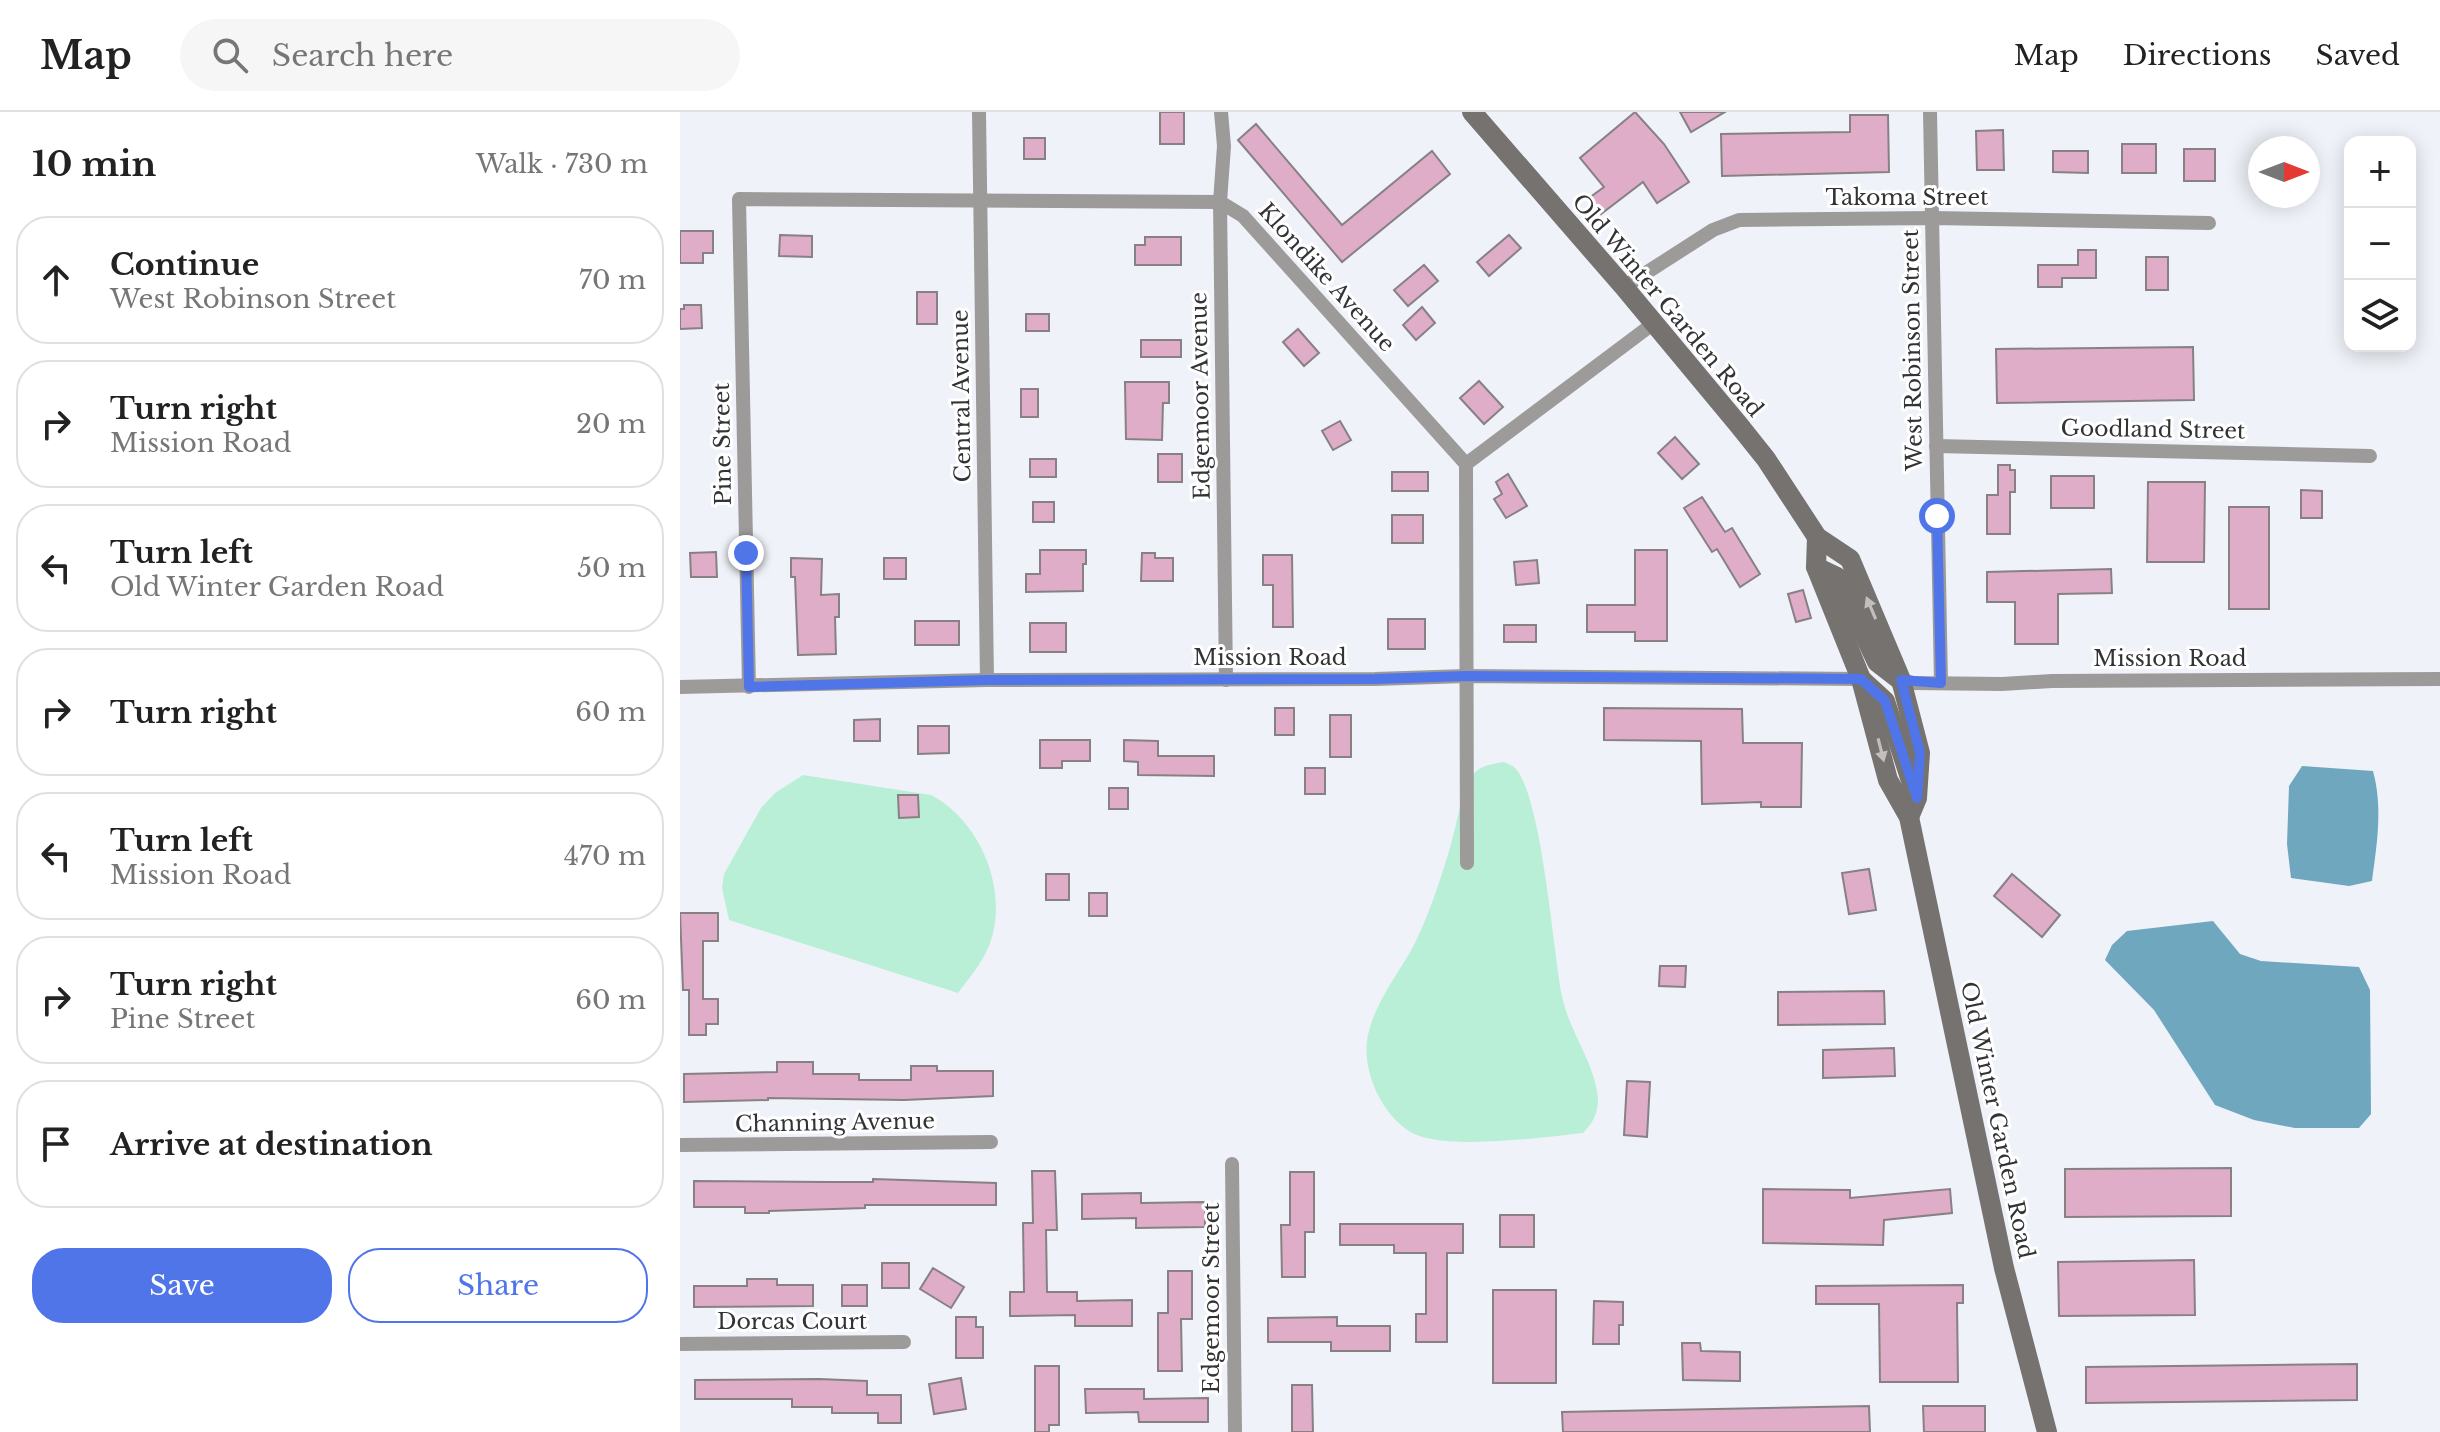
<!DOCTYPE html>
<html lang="en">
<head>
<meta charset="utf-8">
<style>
	:root { --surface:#fff; --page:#f6f6f6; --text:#222; --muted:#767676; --line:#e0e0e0; --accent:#5075e9 }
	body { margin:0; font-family:"Libre Baskerville",serif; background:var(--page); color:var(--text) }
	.controls { position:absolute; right:24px; top:24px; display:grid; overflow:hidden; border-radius:16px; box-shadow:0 4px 20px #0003 }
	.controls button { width:72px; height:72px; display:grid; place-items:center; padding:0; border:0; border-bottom:2px solid var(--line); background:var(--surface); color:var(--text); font:40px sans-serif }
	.compass { position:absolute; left:1568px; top:24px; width:72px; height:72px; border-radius:50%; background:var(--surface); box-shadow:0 4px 20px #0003; rotate:90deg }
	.stop { position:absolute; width:24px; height:24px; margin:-18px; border:6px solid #5075e9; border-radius:50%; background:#fff }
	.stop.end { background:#5075e9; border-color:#fff; box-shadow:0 2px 8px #0008 }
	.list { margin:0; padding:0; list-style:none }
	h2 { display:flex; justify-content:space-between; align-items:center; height:104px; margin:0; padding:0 32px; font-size:34px }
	h2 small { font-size:26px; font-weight:400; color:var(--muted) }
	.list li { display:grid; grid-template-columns:52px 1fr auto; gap:24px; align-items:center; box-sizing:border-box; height:128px; margin:0 16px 16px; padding:0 16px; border:2px solid var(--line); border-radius:32px }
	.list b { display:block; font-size:30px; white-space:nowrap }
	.list p { margin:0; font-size:26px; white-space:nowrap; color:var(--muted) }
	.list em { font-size:26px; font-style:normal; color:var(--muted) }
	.actions { display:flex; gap:16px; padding:24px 32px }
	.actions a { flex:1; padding:18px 0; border:2px solid var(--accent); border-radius:32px; text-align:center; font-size:28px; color:var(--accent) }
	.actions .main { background:var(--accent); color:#fff }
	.icon { flex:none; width:44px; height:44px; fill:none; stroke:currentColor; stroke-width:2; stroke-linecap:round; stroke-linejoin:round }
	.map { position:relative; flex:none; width:1760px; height:1320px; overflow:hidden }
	header { display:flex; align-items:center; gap:48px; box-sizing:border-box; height:112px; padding:0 40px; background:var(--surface); border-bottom:2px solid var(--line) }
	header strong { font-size:38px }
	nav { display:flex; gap:44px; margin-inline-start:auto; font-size:28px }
	.search { width:560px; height:72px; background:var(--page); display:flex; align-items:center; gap:20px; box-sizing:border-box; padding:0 28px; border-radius:44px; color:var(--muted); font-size:30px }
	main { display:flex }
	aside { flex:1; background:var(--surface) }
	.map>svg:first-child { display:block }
	.green { fill:#b9efd6 }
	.water { fill:#6fa7be }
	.building { fill:#dfadc8; stroke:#878184; stroke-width:2 }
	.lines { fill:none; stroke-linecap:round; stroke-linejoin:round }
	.minor { stroke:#9d9b99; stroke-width:14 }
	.secondary { stroke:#75726f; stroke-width:20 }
	.oneway { fill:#c1c0be }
	.route { stroke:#5075e9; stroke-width:10 }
	.labels { text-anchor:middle; stroke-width:6; stroke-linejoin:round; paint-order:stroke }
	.street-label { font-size:22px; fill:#323335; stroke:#fff }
</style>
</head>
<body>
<header>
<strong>Map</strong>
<div class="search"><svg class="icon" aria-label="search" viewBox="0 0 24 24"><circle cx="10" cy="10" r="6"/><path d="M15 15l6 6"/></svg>Search here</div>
<nav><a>Map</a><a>Directions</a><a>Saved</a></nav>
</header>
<main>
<aside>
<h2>10 min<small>Walk · 730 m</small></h2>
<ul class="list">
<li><svg class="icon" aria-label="ahead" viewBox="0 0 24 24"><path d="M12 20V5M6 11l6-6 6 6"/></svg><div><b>Continue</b><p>West Robinson Street</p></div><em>70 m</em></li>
<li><svg class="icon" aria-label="right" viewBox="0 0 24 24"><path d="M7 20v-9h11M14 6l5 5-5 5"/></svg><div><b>Turn right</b><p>Mission Road</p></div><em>20 m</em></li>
<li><svg class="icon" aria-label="left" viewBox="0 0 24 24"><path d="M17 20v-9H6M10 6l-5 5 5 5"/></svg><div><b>Turn left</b><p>Old Winter Garden Road</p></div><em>50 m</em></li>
<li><svg class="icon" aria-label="right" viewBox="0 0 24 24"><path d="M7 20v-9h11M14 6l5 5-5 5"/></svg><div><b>Turn right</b></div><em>60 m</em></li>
<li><svg class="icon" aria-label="left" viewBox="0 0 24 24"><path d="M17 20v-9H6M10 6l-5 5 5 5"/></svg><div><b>Turn left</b><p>Mission Road</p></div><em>470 m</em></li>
<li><svg class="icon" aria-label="right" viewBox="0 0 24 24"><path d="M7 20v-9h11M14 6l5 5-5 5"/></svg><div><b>Turn right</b><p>Pine Street</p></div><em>60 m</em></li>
<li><svg class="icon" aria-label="arrive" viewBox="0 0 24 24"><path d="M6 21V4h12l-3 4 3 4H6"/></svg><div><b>Arrive at destination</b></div></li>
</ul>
<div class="actions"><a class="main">Save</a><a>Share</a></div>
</aside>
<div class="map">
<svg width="1760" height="1320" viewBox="0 0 1760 1320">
	<rect width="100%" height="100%" fill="#eff2f8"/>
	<g class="green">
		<path d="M824 650C828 652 832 653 835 656 862 684 873 839 882 884 889 920 916 952 918 988 918 1002 912 1012 903 1021 865 1025 760 1040 729 1019 702 1002 683 961 687 929 692 893 719 862 735 831 749 803 764 758 772 728 778 708 781 681 792 664 799 653 813 652 824 650Z"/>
		<path d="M123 663 251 683C301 709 330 780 309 834 302 851 289 866 278 881L49 808 42 776 44 762 81 696 95 681Z"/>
	</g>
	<g class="water">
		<path d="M1622 654 1693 659C1703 696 1697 732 1692 769L1669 774 1611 766 1607 732 1609 674Z"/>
		<path d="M1533 809 1560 842 1581 849 1679 855 1690 878 1691 1002 1679 1016H1615L1574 1008 1535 993 1474 898 1425 848 1432 833 1447 819Z"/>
	</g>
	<g class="building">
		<rect x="480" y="0" width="24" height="32"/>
		<path d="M955 0 984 32 1009 70 977 91 963 70 921 102 909 86 924 75 900 46Z"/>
		<path d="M1000 0H1045L1011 20Z"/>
		<path d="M1170 3H1208L1209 60 1042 64 1041 22 1170 20Z"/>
		<path d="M576 12 662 113 752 39 770 62 662 150 558 28Z"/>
		<path d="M1323 18 1324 58H1297L1296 19Z"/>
		<rect x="344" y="26" width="21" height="21"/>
		<rect x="1442" y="32" width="34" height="29"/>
		<rect x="1504" y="37" width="31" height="32"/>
		<path d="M1373 39H1408V61L1373 60Z"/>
		<path d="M0 119H33V141H23V151H0Z"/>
		<path d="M100 123 132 124V145L99 144Z"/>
		<path d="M829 123 841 136 809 164 797 150Z"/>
		<path d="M465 125H501V153H455V133H465Z"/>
		<path d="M1398 138H1416V166H1382V175H1358V153H1398Z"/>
		<rect x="1466" y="145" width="22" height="33"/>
		<path d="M744 153 758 169 728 194 714 178Z"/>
		<rect x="237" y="180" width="20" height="32"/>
		<path d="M4 193H21L22 216 0 217V197H4Z"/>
		<path d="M742 195 755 211 736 228 723 213Z"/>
		<rect x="346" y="202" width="23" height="17"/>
		<path d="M618 217 639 241 624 254 603 230Z"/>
		<rect x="461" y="228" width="40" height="17"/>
		<path d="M1513 235 1514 288 1317 291 1316 237Z"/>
		<path d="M799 269 823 295 804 312 780 286Z"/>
		<path d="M445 270H489V291H483L482 328 446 327Z"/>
		<rect x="341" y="277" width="17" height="28"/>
		<path d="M660 309 671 328 653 338 642 319Z"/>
		<path d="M995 325 1019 352 1002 367 978 341Z"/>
		<rect x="478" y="342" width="24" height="28"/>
		<rect x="350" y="347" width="26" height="18"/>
		<path d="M1318 353H1330V358H1335V380H1330V422H1307V383H1318Z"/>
		<rect x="712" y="360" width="36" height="19"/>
		<path d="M828 362 847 394 826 406 814 387 822 382 816 370Z"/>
		<rect x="1371" y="364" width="43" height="32"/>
		<path d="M1468 370H1525L1524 450H1467Z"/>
		<path d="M1621 378 1642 379V406H1621Z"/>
		<path d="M1022 385 1045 420 1052 416 1080 462 1060 475 1037 437 1032 440 1004 396Z"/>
		<rect x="353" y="390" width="21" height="20"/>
		<rect x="1549" y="395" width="40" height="102"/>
		<rect x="712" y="403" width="31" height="28"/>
		<path d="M360 438H406V452H403V479L346 480V462H360Z"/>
		<path d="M955 438H987V529H955V520H907V493H955Z"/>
		<path d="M36 440 37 465H11L10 441Z"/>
		<path d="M462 441H475V446H493V469H461Z"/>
		<path d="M583 443H612L613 515H593V473H583Z"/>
		<path d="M111 446 142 447 141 483 159 482V505H155L156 542 118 543 115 465H111Z"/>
		<rect x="204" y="446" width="22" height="21"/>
		<path d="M857 448 859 471 836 473 834 450Z"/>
		<path d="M1431 457 1432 481 1378 482V532H1335V490H1307V460Z"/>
		<path d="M1123 478 1131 506 1116 510 1108 482Z"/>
		<rect x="708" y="507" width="37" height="30"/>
		<rect x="235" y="509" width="44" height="24"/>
		<rect x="350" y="511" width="36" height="29"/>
		<rect x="824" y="513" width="32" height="17"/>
		<rect x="595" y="596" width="19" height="27"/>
		<path d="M924 596 1062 597 1063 631H1122L1121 695H1081V690L1022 692 1021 629 924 628Z"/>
		<rect x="650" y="603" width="21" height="42"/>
		<path d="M200 607V629H174V608Z"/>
		<path d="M238 614H269V641L238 642Z"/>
		<path d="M360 628H410V649H382V656H360Z"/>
		<path d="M444 628 478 629V644H534V664L458 663V650L444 649Z"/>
		<rect x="625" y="656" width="20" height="26"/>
		<rect x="429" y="676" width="19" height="21"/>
		<path d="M218 683H238L239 705 219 706Z"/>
		<path d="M1189 757 1196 798 1169 802 1162 761Z"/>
		<rect x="366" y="762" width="23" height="26"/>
		<path d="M1332 762 1380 803 1362 825 1314 784Z"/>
		<rect x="409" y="781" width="18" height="23"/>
		<path d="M0 801H38V829H23V887H38V912H26V923H9V878H3Z"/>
		<path d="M980 854H1006L1005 875 979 874Z"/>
		<path d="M1204 879 1205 912 1098 913V880Z"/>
		<path d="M1214 936 1215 964 1143 966V938Z"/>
		<path d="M97 950H133V962H179V968H231V954H257V959H313V984L224 988 88 986V988L4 990V962L97 960Z"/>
		<path d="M947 969 970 970 967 1025 944 1023Z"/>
		<path d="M1551 1056V1104L1385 1105V1057Z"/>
		<path d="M352 1059H375L377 1118H366L367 1180H397V1189L452 1188V1214H395V1203L330 1204V1180H344L343 1111H353Z"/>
		<path d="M610 1060H634V1120H625V1165H602L601 1113H610Z"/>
		<path d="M193 1067 316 1071V1093H185V1096L89 1099V1101H65V1095H14V1069L149 1070H193Z"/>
		<path d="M1083 1077 1170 1078V1086L1270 1077 1272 1101 1204 1108 1203 1133 1083 1131Z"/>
		<path d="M461 1081V1091L525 1090V1115L456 1116V1106L402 1107V1082Z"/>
		<rect x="820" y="1103" width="34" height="32"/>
		<path d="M660 1112H783V1141H767V1230H736V1202H746V1141H714V1133H660Z"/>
		<path d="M1514 1148 1515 1203 1379 1204 1378 1150Z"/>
		<rect x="202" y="1151" width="27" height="25"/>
		<path d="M253 1156 284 1175 271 1196 240 1177Z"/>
		<path d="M488 1159H512V1207H501L502 1259H478V1201H488Z"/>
		<path d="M67 1167H97V1173H133V1194L14 1195V1174H67Z"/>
		<rect x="162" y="1173" width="25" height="21"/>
		<path d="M1283 1173V1191H1277L1278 1270H1200L1199 1192H1136V1174Z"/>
		<rect x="813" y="1178" width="63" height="93"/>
		<path d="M914 1189 943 1190V1213H939V1232H913Z"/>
		<path d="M276 1205H296V1215H303V1246H276Z"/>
		<path d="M657 1205V1214H710V1239H651V1230H588V1206Z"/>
		<path d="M1002 1231H1020L1021 1239 1060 1240V1269L1003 1268Z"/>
		<path d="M1677 1252V1288L1406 1291V1255Z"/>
		<path d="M355 1254H379V1313H369V1320H355Z"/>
		<path d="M281 1266 286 1297 254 1302 249 1272Z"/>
		<path d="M139 1267 187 1269V1283H221V1311H198V1301H152V1295H112V1287H15V1268Z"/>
		<path d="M612 1273H632L633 1320H612Z"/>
		<path d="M405 1277H464V1287L528 1286V1310H459L458 1300 406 1301Z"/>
		<path d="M1189 1294 1190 1320H883L882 1300Z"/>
		<path d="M1243 1294H1305V1320H1244Z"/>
	</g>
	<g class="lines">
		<g class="minor">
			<path d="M299 0 307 568"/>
			<path d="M541 0 544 34 540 90 546 568"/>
			<path d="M1250 0 1261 571"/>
			<path d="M944 175 1033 118 1059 108 1252 106 1529 111"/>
			<path d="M1256 334 1690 344"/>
			<path d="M786 352 787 751"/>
			<path d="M786 352 974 211"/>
			<path d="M1221 568 1233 571 1322 572 1372 569 1760 567"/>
			<path d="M0 575 307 568 695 567 786 564 1181 567"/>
			<path d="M69 575 59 87 540 90 563 104 786 352"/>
			<path d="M0 1033 311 1030"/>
			<path d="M552 1052 555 1320"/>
			<path d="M0 1232 224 1230"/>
		</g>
		<g class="secondary">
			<path d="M792 0 944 175 1058 312 1086 347 1137 425 1170 447 1221 568 1240 641 1237 686 1229 705"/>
			<path d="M1137 425 1136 455 1181 567 1208 668 1229 705 1324 1156 1367 1320"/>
			<path d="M1136 455 1157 465 1197 550 1219 567"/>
			<path d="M1181 567 1205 589 1233 675"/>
		</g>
	</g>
	<defs><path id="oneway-solid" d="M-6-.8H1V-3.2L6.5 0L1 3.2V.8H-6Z" transform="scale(2)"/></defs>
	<g class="oneway">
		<use href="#oneway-solid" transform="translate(1191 496) rotate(-113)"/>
		<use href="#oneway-solid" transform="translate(1201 638) rotate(76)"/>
	</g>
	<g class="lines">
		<path class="route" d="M66 441 69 575 307 568 695 567 786 564 1181 567 1205 589 1237 686 1240 641 1221 568 1261 571 1257 404"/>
	</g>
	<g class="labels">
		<g class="street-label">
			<text x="1227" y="93">Takoma Street</text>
			<text transform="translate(647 165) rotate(48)" y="8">Klondike Avenue</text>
			<text transform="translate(988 193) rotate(50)" y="8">Old Winter Garden Road</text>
			<text transform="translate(1232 238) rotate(-91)" y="8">West Robinson Street</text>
			<text transform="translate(281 284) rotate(-91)" y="8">Central Avenue</text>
			<text transform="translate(520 284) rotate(-91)" y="8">Edgemoor Avenue</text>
			<text transform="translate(1473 317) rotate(1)" y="8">Goodland Street</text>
			<text transform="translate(42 332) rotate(-91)" y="8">Pine Street</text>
			<text x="590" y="553">Mission Road</text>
			<text x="1490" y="554">Mission Road</text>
			<text transform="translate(1318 1008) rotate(78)" y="8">Old Winter Garden Road</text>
			<text transform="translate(155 1010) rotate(-1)" y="8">Channing Avenue</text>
			<text transform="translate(531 1186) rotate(-90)" y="8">Edgemoor Street</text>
			<text x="112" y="1217">Dorcas Court</text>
		</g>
	</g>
</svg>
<div class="controls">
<button>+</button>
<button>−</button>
<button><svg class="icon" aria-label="layers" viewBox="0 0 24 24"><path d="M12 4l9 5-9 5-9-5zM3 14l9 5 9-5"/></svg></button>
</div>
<svg class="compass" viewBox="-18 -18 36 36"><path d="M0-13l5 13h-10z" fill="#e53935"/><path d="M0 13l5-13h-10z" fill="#767676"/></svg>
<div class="stop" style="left:1257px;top:404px"></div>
<div class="stop end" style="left:66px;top:441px"></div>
</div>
</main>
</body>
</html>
